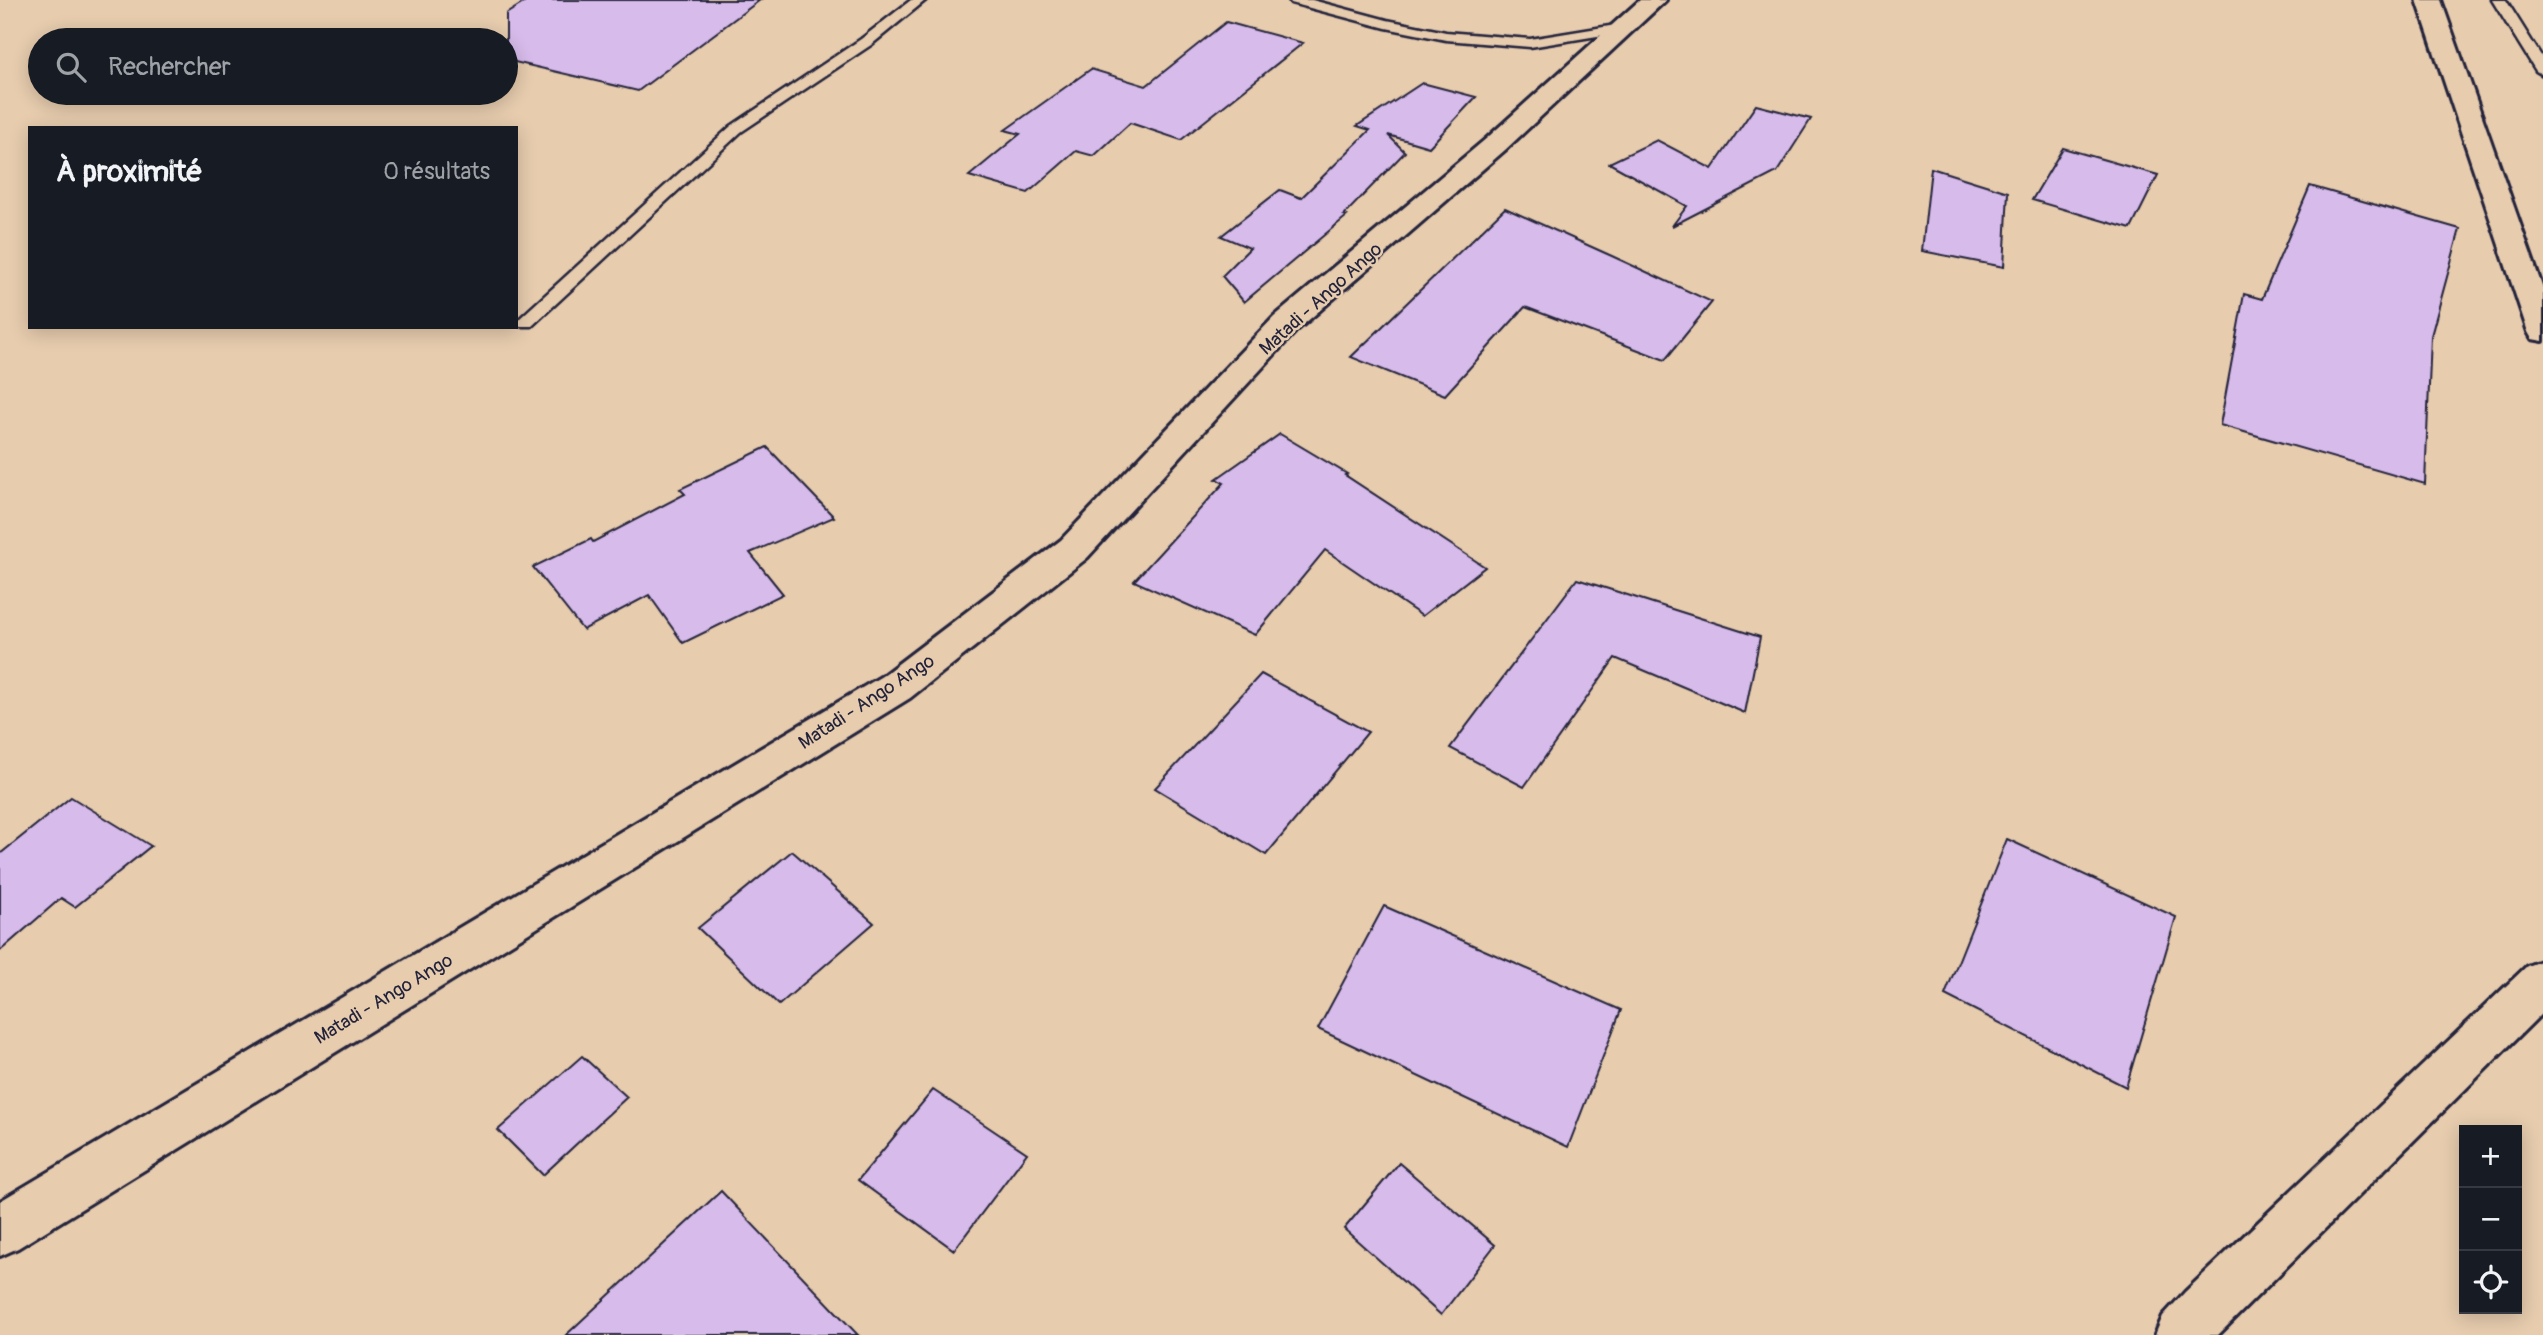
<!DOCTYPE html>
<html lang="fr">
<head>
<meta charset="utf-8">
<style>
	:root { --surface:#171b24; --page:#20242c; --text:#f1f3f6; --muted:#9ea1a6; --line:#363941 }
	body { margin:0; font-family:Pangolin,sans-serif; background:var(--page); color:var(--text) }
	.controls { position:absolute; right:21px; bottom:21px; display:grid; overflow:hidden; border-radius:0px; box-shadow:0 4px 18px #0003 }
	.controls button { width:63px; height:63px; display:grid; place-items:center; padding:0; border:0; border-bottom:2px solid var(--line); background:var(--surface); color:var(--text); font:35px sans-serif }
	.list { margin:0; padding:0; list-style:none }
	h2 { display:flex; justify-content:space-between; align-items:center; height:91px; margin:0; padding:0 28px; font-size:30px }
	h2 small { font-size:23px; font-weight:400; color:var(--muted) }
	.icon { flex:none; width:38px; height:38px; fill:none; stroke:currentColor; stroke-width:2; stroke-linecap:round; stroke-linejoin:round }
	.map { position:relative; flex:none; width:2543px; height:1335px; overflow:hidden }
	.search { position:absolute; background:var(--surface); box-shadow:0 4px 18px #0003; left:28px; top:28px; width:490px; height:77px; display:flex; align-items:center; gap:18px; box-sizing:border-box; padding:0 24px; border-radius:38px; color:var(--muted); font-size:26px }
	.panel { position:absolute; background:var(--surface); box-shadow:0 4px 18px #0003; left:28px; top:126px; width:490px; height:203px; border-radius:0px }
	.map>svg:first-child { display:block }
	.building { fill:#d7bbea; stroke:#22223b; stroke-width:2 }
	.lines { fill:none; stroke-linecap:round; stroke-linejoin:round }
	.lane-casing { stroke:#22223b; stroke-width:5 }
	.street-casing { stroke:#22223b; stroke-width:6 }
	.highway-casing { stroke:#22223b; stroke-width:6 }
	.lane { fill:#e7ccae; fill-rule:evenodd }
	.street { fill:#e7ccae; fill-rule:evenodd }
	.highway { fill:#e7ccae; fill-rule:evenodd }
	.labels { text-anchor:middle; stroke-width:5; stroke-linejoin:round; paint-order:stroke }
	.street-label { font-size:19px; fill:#22223b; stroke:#e7ccae }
</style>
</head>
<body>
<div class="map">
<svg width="2543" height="1335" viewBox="0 0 2543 1335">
	<rect width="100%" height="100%" fill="#e7ccae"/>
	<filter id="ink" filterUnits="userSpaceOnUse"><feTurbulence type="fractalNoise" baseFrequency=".0143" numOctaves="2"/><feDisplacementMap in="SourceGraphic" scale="14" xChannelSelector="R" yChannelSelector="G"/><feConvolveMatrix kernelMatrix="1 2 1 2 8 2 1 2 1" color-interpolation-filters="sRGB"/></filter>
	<g filter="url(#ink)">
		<g class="building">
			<path d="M528 0H760L638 91 506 60V14Z"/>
			<path d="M1226 22 1303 43 1181 140 1130 123 1094 156 1076 151 1028 193 969 176 1020 134 1005 130 1091 69 1146 86Z"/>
			<path d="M1422 83 1476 97 1429 147 1388 135 1405 152 1344 215 1347 216 1244 302 1222 276 1250 248 1221 236 1280 190 1301 198 1370 130 1357 126Z"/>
			<path d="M1756 105 1811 119 1777 172 1672 226 1687 206 1609 163 1657 140 1712 169Z"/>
			<path d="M2063 148 2158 175 2131 229 2032 200Z"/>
			<path d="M1931 168 2008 192 2004 267 1922 251Z"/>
			<path d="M2310 186 2460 229 2431 336 2425 484 2220 425 2244 294 2262 299Z"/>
			<path d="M1505 208 1614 257 1712 302 1665 360 1525 307 1445 395 1351 357Z"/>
			<path d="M1280 434 1347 474 1345 475 1485 567 1422 616 1325 550 1255 635 1134 581 1224 483 1216 479Z"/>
			<path d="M767 447 834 517 750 553 783 594 683 643 649 595 583 630 533 567 591 539 593 542 685 494 680 489Z"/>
			<path d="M1577 579 1760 637 1745 713 1615 658 1524 787 1450 748Z"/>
			<path d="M1261 674 1368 732 1266 855 1155 788Z"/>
			<path d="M71 797 151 846 75 907 61 898 0 951V854Z"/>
			<path d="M2007 839 2176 917 2126 1087 1945 995Z"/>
			<path d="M792 851 874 923 779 1005 698 928Z"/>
			<path d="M1384 906 1621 1010 1568 1147 1318 1029Z"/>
			<path d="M582 1056 627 1097 543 1175 498 1130Z"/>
			<path d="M933 1090 1027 1153 954 1250 858 1180Z"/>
			<path d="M1399 1163 1495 1245 1441 1315 1344 1229Z"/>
			<path d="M721 1191 858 1335H566Z"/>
		</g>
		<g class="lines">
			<defs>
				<g id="lane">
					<path d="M911 0H926L871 45 741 132 532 326H520L517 322 520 318 731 126 861 39Z"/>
					<path d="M1289 0H1312L1387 20 1446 32 1530 39 1622 24 1629 28 1622 32 1530 47 1446 40 1386 28 1291 3Z"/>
					<path d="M2492 0H2506L2543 59V75L2536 71Z"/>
				</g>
				<g id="street">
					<path d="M2417 0H2441L2543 289V341L2532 339 2528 332Z"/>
					<path d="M2543 960V1012L2218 1335H2155L2163 1316 2185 1292 2527 966Z"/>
				</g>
				<path id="highway" d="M1640 0H1666L1505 150 1296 331 1087 558 910 698 18 1248 0 1256V1201L882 676 1061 540 1274 317 1487 138Z"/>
			</defs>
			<use href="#lane" class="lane-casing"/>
			<use href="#street" class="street-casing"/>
			<use href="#highway" class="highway-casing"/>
			<use href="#lane" class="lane"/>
			<use href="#street" class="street"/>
			<use href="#highway" class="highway"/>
		</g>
	</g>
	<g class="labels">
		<g class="street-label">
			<text transform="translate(1320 298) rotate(-42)" y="7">Matadi - Ango Ango</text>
			<text transform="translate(866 701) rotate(-33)" y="7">Matadi - Ango Ango</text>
			<text transform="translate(383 998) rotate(-31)" y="7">Matadi - Ango Ango</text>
		</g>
	</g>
</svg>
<div class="controls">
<button>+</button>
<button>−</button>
<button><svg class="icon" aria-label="locate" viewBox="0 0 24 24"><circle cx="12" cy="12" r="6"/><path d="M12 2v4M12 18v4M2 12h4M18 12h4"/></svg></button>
</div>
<div class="search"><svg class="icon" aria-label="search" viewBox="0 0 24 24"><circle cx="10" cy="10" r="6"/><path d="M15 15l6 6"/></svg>Rechercher</div>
<section class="panel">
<h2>À proximité<small>0 résultats</small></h2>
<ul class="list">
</ul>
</section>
</div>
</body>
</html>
